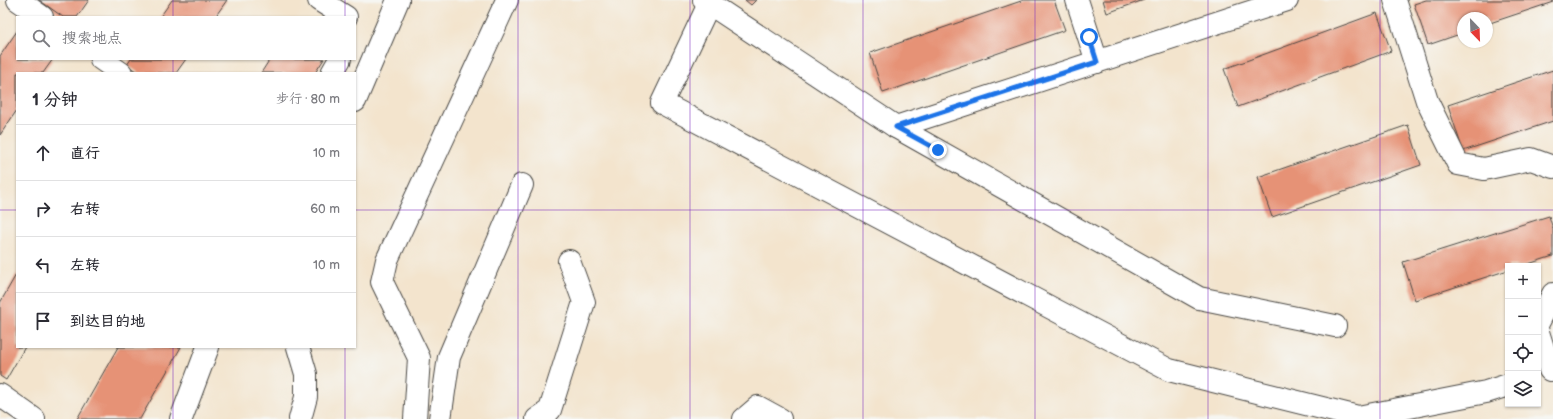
<!DOCTYPE html>
<html lang="zh">
<head>
<meta charset="utf-8">
<style>
	:root { --surface:#fff; --page:#f7f7f7; --text:#2b2b33; --muted:#7c7c81; --line:#e1e1e2 }
	body { margin:0; font-family:"Balsamiq Sans","LXGW WenKai TC",sans-serif; background:var(--page); color:var(--text) }
	.controls { position:absolute; right:12px; bottom:12px; display:grid; overflow:hidden; border-radius:0px; box-shadow:0 1px 3px #0004 }
	.controls button { width:36px; height:36px; display:grid; place-items:center; padding:0; border:0; border-bottom:1px solid var(--line); background:var(--surface); color:var(--text); font:20px sans-serif }
	.compass { position:absolute; left:1457px; top:12px; width:36px; height:36px; border-radius:50%; background:var(--surface); box-shadow:0 1px 3px #0004; rotate:157deg }
	.stop { position:absolute; width:12px; height:12px; margin:-9px; border:3px solid #1a73e8; border-radius:50%; background:#fff }
	.stop.end { background:#1a73e8; border-color:#fff; box-shadow:0 1px 4px #0008 }
	.list { margin:0; padding:0; list-style:none }
	h2 { display:flex; justify-content:space-between; align-items:center; height:52px; margin:0; padding:0 16px; font-size:17px }
	h2 small { font-size:13px; font-weight:400; color:var(--muted) }
	.list li { display:grid; grid-template-columns:26px 1fr auto; gap:12px; align-items:center; box-sizing:border-box; height:56px; padding:0 16px; border-top:1px solid var(--line) }
	.list b { display:block; font-size:15px; white-space:nowrap }
	.list em { font-size:13px; font-style:normal; color:var(--muted) }
	.icon { flex:none; width:22px; height:22px; fill:none; stroke:currentColor; stroke-width:2; stroke-linecap:round; stroke-linejoin:round }
	.map { position:relative; flex:none; width:1553px; height:419px; overflow:hidden }
	.search { position:absolute; background:var(--surface); box-shadow:0 1px 3px #0004; left:16px; top:16px; width:340px; height:44px; display:flex; align-items:center; gap:10px; box-sizing:border-box; padding:0 14px; border-radius:0px; color:var(--muted); font-size:15px }
	.panel { position:absolute; background:var(--surface); box-shadow:0 1px 3px #0004; left:16px; top:72px; width:340px; height:276px; border-radius:0px }
	.map>svg:first-child { display:block }
	.building { fill:#e69276 }
	.lines { fill:none; stroke-linecap:round; stroke-linejoin:round }
	.minor-casing { stroke:#494743; stroke-width:24 }
	.minor { stroke:#fff; stroke-width:22 }
	.route { stroke:#1a73e8; stroke-width:5 }
	.grid { fill:none; stroke:#7b2cbf; stroke-width:1; stroke-opacity:0.55 }
</style>
</head>
<body>
<div class="map">
<svg width="1553" height="419" viewBox="0 0 1553 419">
	<rect width="100%" height="100%" fill="#f6f6f2"/>
	<filter id="ink" filterUnits="userSpaceOnUse"><feTurbulence type="fractalNoise" baseFrequency=".025" numOctaves="2"/><feDisplacementMap in="SourceGraphic" scale="8" xChannelSelector="R" yChannelSelector="G"/><feConvolveMatrix kernelMatrix="1 2 1 2 8 2 1 2 1" color-interpolation-filters="sRGB"/></filter>
	<filter id="wash" filterUnits="userSpaceOnUse"><feTurbulence type="fractalNoise" baseFrequency=".012" numOctaves="4" result="noise"/><feDisplacementMap in="SourceGraphic" scale="16" xChannelSelector="R" yChannelSelector="G"/><feGaussianBlur stdDeviation="0.9" result="paint"/><feColorMatrix in="noise" values="0 0 0 0 0 0 0 0 0 0 0 0 0 0 0 0 0 1.4 0 .05"/><feComposite in="paint" operator="in"/></filter>
	<g filter="url(#wash)">
		<rect width="100%" height="100%" fill="#f3e4cd"/>
		<g id="blocks">
			<g class="building">
				<path d="M39 0H89L77 17H63Z"/>
				<path d="M172 0H227L215 17H160Z"/>
				<path d="M745 0H756L751 5Z"/>
				<path d="M1024 0H1054L1065 30 883 93 870 53Z"/>
				<path d="M1103 0H1144L1107 13Z"/>
				<path d="M1426 0H1553V2L1487 24V18H1463V33L1428 45 1414 4Z"/>
				<path d="M1377 13 1391 51 1238 107 1224 69Z"/>
				<path d="M17 31V59H53L43 73H17V110L0 135V56Z"/>
				<path d="M131 59H186L176 73H139L127 65Z"/>
				<path d="M270 59H324L315 73H261Z"/>
				<path d="M1553 70V121L1463 151 1448 105Z"/>
				<path d="M1408 125 1421 165 1272 217 1258 177Z"/>
				<path d="M1549 216 1553 229V256L1522 266H1508V270L1415 300 1403 262Z"/>
				<path d="M17 273V347H25L6 380 0 376V303Z"/>
				<path d="M118 347H181L140 419H77Z"/>
			</g>
		</g>
	</g>
	<g filter="url(#ink)">
		<use href="#blocks" fill-opacity="0" stroke="#494743" stroke-width="1"/>
		<g class="lines">
			<defs>
				<g id="minor">
					<path d="M18 0 42 17"/>
					<path d="M319 0 346 17"/>
					<path d="M704 0 896 127 1199 298 1335 326"/>
					<path d="M1077 0 1097 62"/>
					<path d="M1395 0 1427 101 1458 164 1484 169 1531 159 1553 167"/>
					<path d="M709 4 662 103 1169 370 1358 417 1486 392 1508 385"/>
					<path d="M101 59 121 73"/>
					<path d="M332 73 340 59"/>
					<path d="M355 101 398 0"/>
					<path d="M896 127 1287 0"/>
					<path d="M1538 323 1553 294"/>
					<path d="M1538 332 1550 370"/>
					<path d="M298 347 306 374V397L300 419"/>
					<path d="M0 395 34 419"/>
					<path d="M181 419 208 347"/>
					<path d="M415 419 419 358 382 282 387 260 507 0"/>
					<path d="M440 419 449 357 522 185"/>
					<path d="M537 419 550 410 584 302 569 261"/>
					<path d="M744 419 758 407 780 419"/>
				</g>
			</defs>
			<use href="#minor" class="minor-casing"/>
			<use href="#minor" class="minor"/>
		</g>
	</g>
	<g class="lines" filter="url(#ink)">
		<path class="route" d="M938 150 896 127 1097 62 1089 37"/>
	</g>
	<path class="grid" d="M173 0V17M345 0V17M518 0V419M690 0V419M863 0V419M1035 0V419M1208 0V419M1380 0V419M173 59V73M345 59V73M0 210H17M355 210H1553M173 347V419M345 347V419"/>
</svg>
<div class="controls">
<button>+</button>
<button>−</button>
<button><svg class="icon" aria-label="locate" viewBox="0 0 24 24"><circle cx="12" cy="12" r="6"/><path d="M12 2v4M12 18v4M2 12h4M18 12h4"/></svg></button>
<button><svg class="icon" aria-label="layers" viewBox="0 0 24 24"><path d="M12 4l9 5-9 5-9-5zM3 14l9 5 9-5"/></svg></button>
</div>
<svg class="compass" viewBox="-18 -18 36 36"><path d="M0-13l5 13h-10z" fill="#e53935"/><path d="M0 13l5-13h-10z" fill="#7c7c81"/></svg>
<div class="stop" style="left:1089px;top:37px"></div>
<div class="stop end" style="left:938px;top:150px"></div>
<div class="search"><svg class="icon" aria-label="search" viewBox="0 0 24 24"><circle cx="10" cy="10" r="6"/><path d="M15 15l6 6"/></svg>搜索地点</div>
<section class="panel">
<h2>1 分钟<small>步行 · 80 m</small></h2>
<ul class="list">
<li><svg class="icon" aria-label="ahead" viewBox="0 0 24 24"><path d="M12 20V5M6 11l6-6 6 6"/></svg><div><b>直行</b></div><em>10 m</em></li>
<li><svg class="icon" aria-label="right" viewBox="0 0 24 24"><path d="M7 20v-9h11M14 6l5 5-5 5"/></svg><div><b>右转</b></div><em>60 m</em></li>
<li><svg class="icon" aria-label="left" viewBox="0 0 24 24"><path d="M17 20v-9H6M10 6l-5 5 5 5"/></svg><div><b>左转</b></div><em>10 m</em></li>
<li><svg class="icon" aria-label="arrive" viewBox="0 0 24 24"><path d="M6 21V4h12l-3 4 3 4H6"/></svg><div><b>到达目的地</b></div></li>
</ul>
</section>
</div>
</body>
</html>
